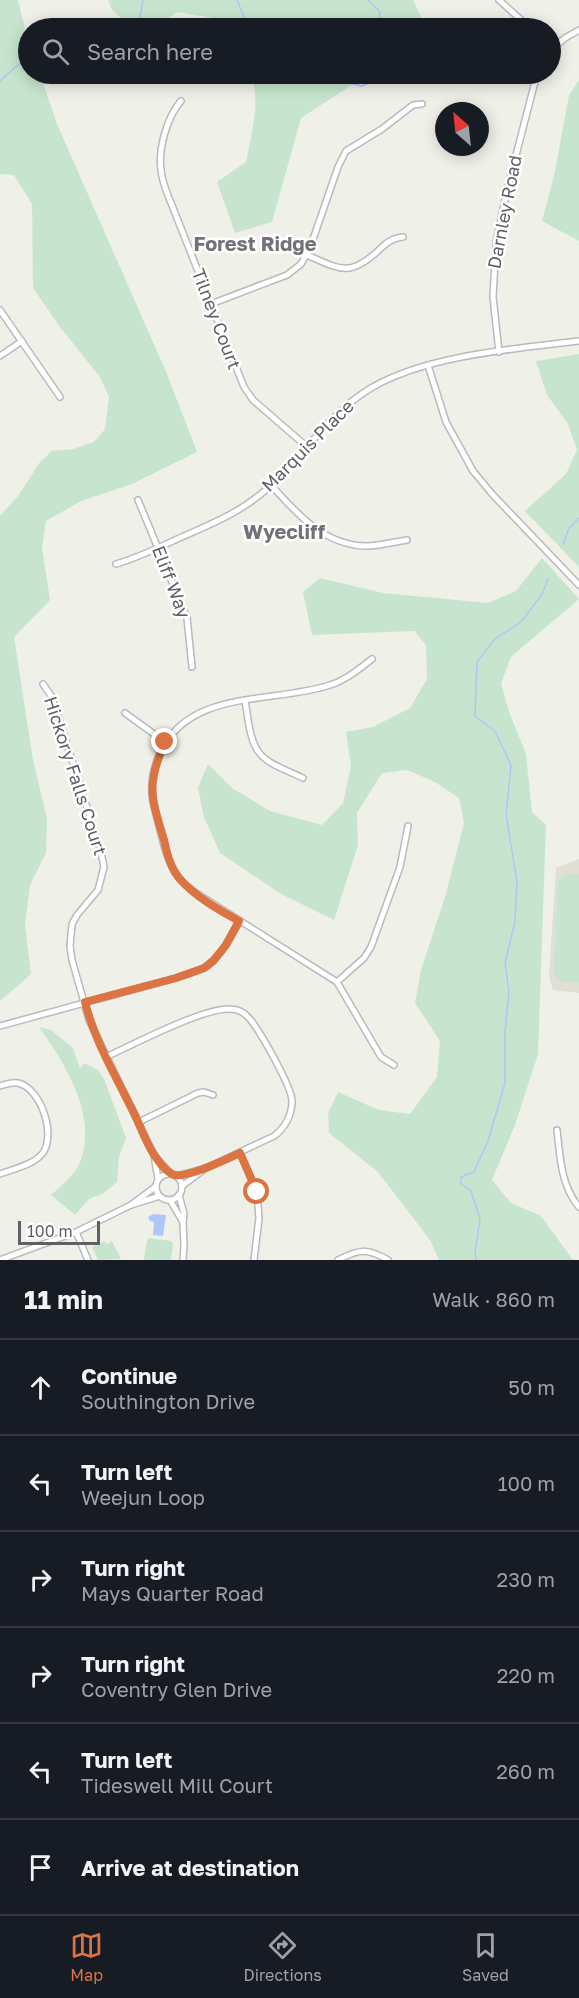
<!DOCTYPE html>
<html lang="en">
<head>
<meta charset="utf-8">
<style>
	:root { --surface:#171b24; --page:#242831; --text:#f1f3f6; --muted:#9ea1a6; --line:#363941; --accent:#db7342 }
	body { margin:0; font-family:"Golos Text",sans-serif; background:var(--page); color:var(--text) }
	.compass { position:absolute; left:435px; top:102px; width:54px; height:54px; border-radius:50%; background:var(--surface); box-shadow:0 3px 15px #0003; rotate:333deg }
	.scale { position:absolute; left:18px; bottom:15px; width:82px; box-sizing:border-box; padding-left:6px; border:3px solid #5f6066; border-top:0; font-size:16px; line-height:21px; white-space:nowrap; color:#5f6066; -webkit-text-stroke:4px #fff; paint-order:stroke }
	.stop { position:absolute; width:18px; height:18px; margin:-14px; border:4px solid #db7342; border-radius:50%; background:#fff }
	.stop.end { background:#db7342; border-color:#fff; box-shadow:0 2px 6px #0008 }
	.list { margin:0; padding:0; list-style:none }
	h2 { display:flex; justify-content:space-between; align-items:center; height:78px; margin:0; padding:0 24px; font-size:26px }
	h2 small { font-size:20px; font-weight:400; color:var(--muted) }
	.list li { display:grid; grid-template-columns:39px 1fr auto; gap:18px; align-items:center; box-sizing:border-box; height:96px; padding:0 24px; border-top:2px solid var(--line) }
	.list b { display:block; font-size:22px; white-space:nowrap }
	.list p { margin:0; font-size:20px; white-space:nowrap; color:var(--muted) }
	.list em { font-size:20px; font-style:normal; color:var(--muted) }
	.icon { flex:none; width:33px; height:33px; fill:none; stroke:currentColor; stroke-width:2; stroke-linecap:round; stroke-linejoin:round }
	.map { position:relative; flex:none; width:579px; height:1260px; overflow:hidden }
	.search { position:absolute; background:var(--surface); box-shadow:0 3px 15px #0003; left:18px; right:18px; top:18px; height:66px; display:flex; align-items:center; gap:15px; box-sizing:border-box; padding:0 21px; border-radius:33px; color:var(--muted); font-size:22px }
	.sheet { height:654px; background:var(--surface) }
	nav { display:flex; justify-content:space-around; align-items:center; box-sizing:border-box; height:84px; border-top:2px solid var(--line); background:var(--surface); font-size:16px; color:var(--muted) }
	nav a { display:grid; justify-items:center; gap:3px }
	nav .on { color:var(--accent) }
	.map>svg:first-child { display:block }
	.education { fill:#dfdfd6 }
	.green { fill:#c7e5ce }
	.water { fill:#afc7f8 }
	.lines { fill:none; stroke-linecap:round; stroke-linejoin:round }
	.stream { stroke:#afc7f8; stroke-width:1.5 }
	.street-casing { stroke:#b9bac0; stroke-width:8 }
	.street { stroke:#fff; stroke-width:5 }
	.route { stroke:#db7342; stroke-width:8 }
	.labels { text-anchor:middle; stroke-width:5; stroke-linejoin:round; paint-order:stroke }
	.street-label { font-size:18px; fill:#5f6066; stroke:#fff }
	.neighbourhood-label { font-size:20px; font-weight:bold; fill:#707278; stroke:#fff }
</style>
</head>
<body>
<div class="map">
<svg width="579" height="1260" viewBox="0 0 579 1260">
	<rect width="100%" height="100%" fill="#eff0e8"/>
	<path class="education" d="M579 859V993L553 990 549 976 556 868Z"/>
	<g class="green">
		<path d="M0 0H18L28 41V74H40L57 124 167 374 197 452 132 484 81 501 46 521 42 548 50 600 14 637 33 760 47 819 46 853 30 885 25 925 31 974 0 1001V516L18 496 40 462 52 451 73 449 94 442 105 429 109 397 100 377 60 327 33 288 32 204 14 175 0 174Z"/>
		<path d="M108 0H413L421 17 417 28H225L219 19 178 12 151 28H132L112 10Z"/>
		<path d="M250 74H374L353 84 301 118 272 222 235 233 217 182 246 162C251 137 262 96 250 74Z"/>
		<path d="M579 80V241L542 221 554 176 569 95Z"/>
		<path d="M579 354V567L525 511 566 474 577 450 568 424 547 395 536 361Z"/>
		<path d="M542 558 579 599 511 657 501 683 509 712 526 754 532 812 546 825 538 1054 515 1125 492 1180 511 1203 541 1216 573 1260H439L430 1240 378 1172 329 1133 328 1113 338 1092 379 1110 410 1114 437 1077 440 1041 415 1003 421 970 445 897 464 823 459 798 435 782 407 770 382 773 357 813 358 845 334 920 281 894 220 853 204 817 198 788 208 764 232 788 270 811 322 825 343 803 351 766 346 732 373 727 410 708 427 679 426 645 414 631 312 635 303 592 320 578 383 593 488 603 516 591Z"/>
		<path d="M564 875H579V983L560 981 554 975 558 882Z"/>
		<path d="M39 1027 51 1030 73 1048 80 1069 84 1063 98 1070 104 1079 126 1138 119 1157 117 1182 104 1193 89 1199 75 1215 51 1195C62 1185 76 1174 81 1160 97 1114 65 1063 39 1027Z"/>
		<path d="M149 1238 171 1241 173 1243 171 1260H144L147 1240Z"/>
		<path d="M105 1241 106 1244 112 1241 121 1259 98 1260 92 1247Z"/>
	</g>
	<path class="water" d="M153 1214 166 1215 163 1236 153 1235 154 1222 150 1221 148 1217Z"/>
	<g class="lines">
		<g class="stream">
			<path d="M237 0 245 20 242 28"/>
			<path d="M368 0 380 12 379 19 374 25 376 28"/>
			<path d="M138 28 143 0"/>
			<path d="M226 74 237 79 305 78 325 82 334 80 362 86 387 74"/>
			<path d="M0 81 28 56"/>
			<path d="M563 544 569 528 579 518"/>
			<path d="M476 1260 475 1253 480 1219 471 1191 461 1184V1177L474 1172 488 1141 505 1083V1031L509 992 505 963 515 921 517 882 506 814 511 765 495 731 475 716 477 662 495 639 522 621 542 594 548 579"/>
		</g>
		<defs>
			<g id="street">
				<path d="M499 0 530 28"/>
				<path d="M550 51 565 38 579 30"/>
				<path d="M181 101C167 117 158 149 161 170 162 182 167 193 171 203L244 387 253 400 306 446"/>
				<path d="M307 255C341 270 350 277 379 250 386 243 392 238 403 237"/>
				<path d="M211 304 287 275 301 264 310 248 338 167 346 151 382 129 413 105 422 104"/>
				<path d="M0 310 60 397"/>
				<path d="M499 352 493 297 496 243 507 190 537 74"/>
				<path d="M0 356 22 341"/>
				<path d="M428 365 446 422 473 471 493 495 579 585"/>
				<path d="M271 485C297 514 324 545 366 546 380 546 393 542 407 540"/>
				<path d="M138 500 187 618 192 667"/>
				<path d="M116 564C136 558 156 549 175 540 209 525 243 512 270 486 305 454 329 413 371 388 427 355 514 349 579 341"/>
				<path d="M372 659C359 669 346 680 330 685 273 704 190 688 160 753 152 770 149 791 155 810 161 832 165 860 179 878 184 884 190 888 196 893L337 982 381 1057 394 1065"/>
				<path d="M43 684 52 697 101 852 104 867 98 890 77 915 72 924 70 946 72 960 89 1020 154 1155"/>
				<path d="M245 701C248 716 249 738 258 751 266 764 289 771 303 778"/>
				<path d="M125 713 165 742"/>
				<path d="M337 982 364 958 371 947 400 867 408 826"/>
				<path d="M0 1026 176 978C185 975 196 972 204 968 220 959 230 937 239 922"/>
				<path d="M106 1057C132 1045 205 1007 230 1009 236 1009 243 1012 247 1016 257 1025 292 1087 292 1101 292 1115 285 1128 274 1136L206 1168"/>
				<path d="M0 1086C6 1084 12 1082 18 1083 41 1088 57 1136 42 1154 33 1165 13 1169 0 1174"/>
				<path d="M139 1122 198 1093 204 1092 213 1095"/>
				<path d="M557 1130C560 1157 561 1186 579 1207"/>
				<path d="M240 1153 257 1192 259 1218 254 1260"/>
				<circle cx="169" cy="1187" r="13"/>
				<path d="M176 1176 206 1168 182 1186"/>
				<path d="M158 1179 154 1155 170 1173"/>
				<path d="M155 1187 131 1205 160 1196"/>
				<path d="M170 1200 183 1222 184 1214 179 1195"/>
				<path d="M183 1222 184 1246 183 1260"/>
				<path d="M76 1232 88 1260"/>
				<path d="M0 1260 76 1232 131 1205"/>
				<path d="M338 1260C359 1249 367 1248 388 1260"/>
			</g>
		</defs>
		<use href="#street" class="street-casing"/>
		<use href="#street" class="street"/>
	</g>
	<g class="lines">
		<path class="route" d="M165 742C146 785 151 797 164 840 167 853 170 867 179 878 194 896 219 910 239 921L226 945 213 961 204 968 176 978 85 1002C94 1039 114 1073 131 1107 139 1122 144 1139 153 1153 158 1161 166 1173 175 1175 188 1178 227 1159 240 1153L257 1192"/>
	</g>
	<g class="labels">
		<g class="street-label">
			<text transform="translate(505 212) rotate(-79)" y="6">Darnley Road</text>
			<text transform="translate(216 319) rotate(69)" y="6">Tilney Court</text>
			<text transform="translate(308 446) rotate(-45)" y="6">Marquis Place</text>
			<text transform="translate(171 582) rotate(69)" y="6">Eliff Way</text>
			<text transform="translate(75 776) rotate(72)" y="6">Hickory Falls Court</text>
		</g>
		<g class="neighbourhood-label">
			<text x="255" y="251">Forest Ridge</text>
			<text x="284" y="539">Wyecliff</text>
		</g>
	</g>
</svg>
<svg class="compass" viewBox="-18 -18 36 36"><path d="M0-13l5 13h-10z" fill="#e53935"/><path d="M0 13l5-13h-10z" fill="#9ea1a6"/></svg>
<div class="scale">100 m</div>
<div class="stop" style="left:257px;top:1192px"></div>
<div class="stop end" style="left:165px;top:742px"></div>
<div class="search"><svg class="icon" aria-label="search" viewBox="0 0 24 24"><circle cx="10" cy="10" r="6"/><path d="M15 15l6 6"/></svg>Search here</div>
</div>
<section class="sheet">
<h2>11 min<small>Walk · 860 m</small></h2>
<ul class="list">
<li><svg class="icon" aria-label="ahead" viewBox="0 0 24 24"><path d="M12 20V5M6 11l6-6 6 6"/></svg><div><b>Continue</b><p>Southington Drive</p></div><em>50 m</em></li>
<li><svg class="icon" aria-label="left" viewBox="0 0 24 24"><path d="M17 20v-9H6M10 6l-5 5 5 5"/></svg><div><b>Turn left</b><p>Weejun Loop</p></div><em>100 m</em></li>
<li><svg class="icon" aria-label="right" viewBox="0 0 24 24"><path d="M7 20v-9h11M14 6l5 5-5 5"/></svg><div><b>Turn right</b><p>Mays Quarter Road</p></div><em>230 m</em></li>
<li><svg class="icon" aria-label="right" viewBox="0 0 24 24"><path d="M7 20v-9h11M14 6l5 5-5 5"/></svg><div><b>Turn right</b><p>Coventry Glen Drive</p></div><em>220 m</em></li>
<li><svg class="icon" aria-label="left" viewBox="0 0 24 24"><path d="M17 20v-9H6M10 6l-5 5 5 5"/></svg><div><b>Turn left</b><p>Tideswell Mill Court</p></div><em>260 m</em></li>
<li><svg class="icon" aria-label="arrive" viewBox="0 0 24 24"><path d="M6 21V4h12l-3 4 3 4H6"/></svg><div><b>Arrive at destination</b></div></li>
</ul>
</section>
<nav>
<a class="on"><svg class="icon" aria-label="map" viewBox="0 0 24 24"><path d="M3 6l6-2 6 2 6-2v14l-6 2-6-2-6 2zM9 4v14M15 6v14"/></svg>Map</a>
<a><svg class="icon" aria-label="directions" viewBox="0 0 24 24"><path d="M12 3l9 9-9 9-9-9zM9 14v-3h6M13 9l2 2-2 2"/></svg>Directions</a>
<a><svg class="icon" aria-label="saved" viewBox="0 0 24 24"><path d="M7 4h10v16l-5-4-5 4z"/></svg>Saved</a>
</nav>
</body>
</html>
